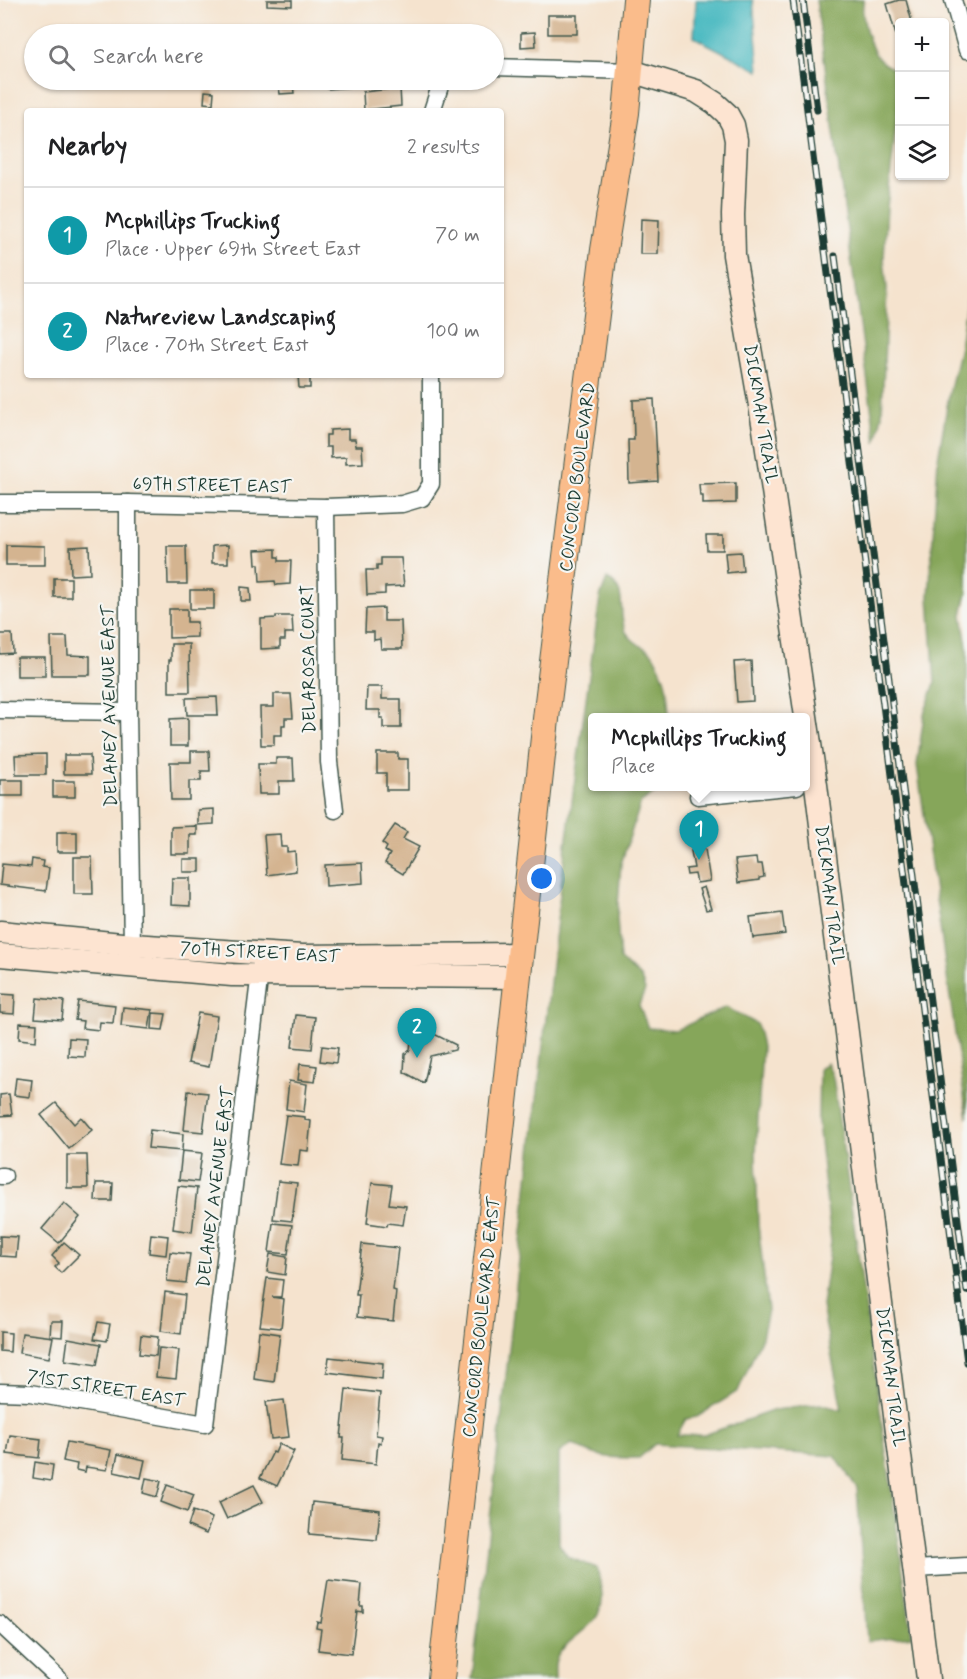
<!DOCTYPE html>
<html lang="en">
<head>
<meta charset="utf-8">
<style>
	:root { --surface:#fff; --page:#f2f2f2; --text:#202124; --muted:#757577; --line:#e0e0e0; --accent:#0b8043 }
	body { margin:0; font-family:Mynerve,sans-serif; background:var(--page); color:var(--text) }
	.controls { position:absolute; right:18px; top:18px; display:grid; overflow:hidden; border-radius:6px; box-shadow:0 2px 4px #0004 }
	.controls button { width:54px; height:54px; display:grid; place-items:center; padding:0; border:0; border-bottom:2px solid var(--line); background:var(--surface); color:var(--text); font:30px sans-serif }
	.you { position:absolute; left:542px; top:879px; width:21px; height:21px; margin:-15px; border:4px solid #fff; border-radius:50%; background:#1a73e8; box-shadow:0 0 0 9px #1a73e833 }
	.badge { display:grid; place-items:center; width:39px; height:39px; border-radius:50%; background:var(--accent); color:#fff; font-size:20px; font-weight:700 }
	.pin { position:absolute; translate:-50% -50px; filter:drop-shadow(0 2px 3px #0008) }
	.pin::after { content:''; position:absolute; top:32px; width:21px; height:18px; background:inherit; clip-path:polygon(0 0,100% 0,50% 100%) }
	.popup { position:absolute; left:588px; top:713px; width:222px; height:78px; box-sizing:border-box; display:grid; place-content:center; border-radius:6px; background:var(--surface); filter:drop-shadow(0 2px 4px #0005); font-size:20px; white-space:nowrap; color:var(--muted) }
	.popup b { font-size:22px; color:var(--text) }
	.popup::after { content:''; position:absolute; left:50%; top:100%; margin-left:-12px; border:12px solid transparent; border-top-color:var(--surface) }
	.list { margin:0; padding:0; list-style:none }
	h2 { display:flex; justify-content:space-between; align-items:center; height:78px; margin:0; padding:0 24px; font-size:26px }
	h2 small { font-size:20px; font-weight:400; color:var(--muted) }
	.list li { display:grid; grid-template-columns:39px 1fr auto; gap:18px; align-items:center; box-sizing:border-box; height:96px; padding:0 24px; border-top:2px solid var(--line) }
	.list b { display:block; font-size:22px; white-space:nowrap }
	.list p { margin:0; font-size:20px; white-space:nowrap; color:var(--muted) }
	.list em { font-size:20px; font-style:normal; color:var(--muted) }
	.icon { flex:none; width:33px; height:33px; fill:none; stroke:currentColor; stroke-width:2; stroke-linecap:round; stroke-linejoin:round }
	.map { position:relative; flex:none; width:967px; height:1679px; overflow:hidden }
	.search { position:absolute; background:var(--surface); box-shadow:0 2px 4px #0004; left:24px; top:24px; width:480px; height:66px; display:flex; align-items:center; gap:15px; box-sizing:border-box; padding:0 21px; border-radius:33px; color:var(--muted); font-size:22px }
	.panel { position:absolute; background:var(--surface); box-shadow:0 2px 4px #0004; left:24px; top:108px; width:480px; height:270px; border-radius:6px }
	.map>svg:first-child { display:block }
	.forest { fill:#86a65a; stroke:#527247; stroke-width:1.5 }
	.water { fill:#4bbac1; stroke:#357c7a; stroke-width:1.5 }
	.building { fill:#d4b490 }
	.lines { fill:none; stroke-linecap:round; stroke-linejoin:round }
	.street-casing { stroke:#3f564b; stroke-width:19 }
	.secondary-casing { stroke:#3f564b; stroke-width:25 }
	.primary-casing { stroke:#3f564b; stroke-width:28 }
	.street { stroke:#fff; stroke-width:16 }
	.secondary { stroke:#fde4d1; stroke-width:22 }
	.primary { stroke:#fabc8b; stroke-width:26 }
	.rail-casing { stroke:#1f3d34; stroke-width:7 }
	.rail { stroke:#f6f6f2; stroke-width:4.5; stroke-dasharray:14; stroke-linecap:butt }
	.labels { text-anchor:middle; stroke-width:4.5; stroke-linejoin:round; paint-order:stroke }
	.street-label { font-size:18px; fill:#1f3d34; stroke:#f6f6f2 }
</style>
</head>
<body>
<div class="map">
<svg width="967" height="1679" viewBox="0 0 967 1679">
	<rect width="100%" height="100%" fill="#f6f6f2"/>
	<filter id="ink" filterUnits="userSpaceOnUse"><feTurbulence type="fractalNoise" baseFrequency=".0167" numOctaves="2"/><feDisplacementMap in="SourceGraphic" scale="12" xChannelSelector="R" yChannelSelector="G"/><feConvolveMatrix kernelMatrix="1 2 1 2 8 2 1 2 1" color-interpolation-filters="sRGB"/></filter>
	<filter id="wash" filterUnits="userSpaceOnUse"><feTurbulence type="fractalNoise" baseFrequency=".008" numOctaves="4" result="noise"/><feDisplacementMap in="SourceGraphic" scale="24" xChannelSelector="R" yChannelSelector="G"/><feGaussianBlur stdDeviation="1.35" result="paint"/><feColorMatrix in="noise" values="0 0 0 0 0 0 0 0 0 0 0 0 0 0 0 0 0 1.4 0 .05"/><feComposite in="paint" operator="in"/></filter>
	<g filter="url(#wash)">
		<rect width="100%" height="100%" fill="#f5e3ce"/>
		<g class="forest">
			<path d="M816 0H864C859 13 871 54 882 62 887 66 894 69 899 71V105L897 115 887 207 884 258 887 288 882 415 876 443Z"/>
			<path d="M967 297V592L962 615 967 648V1118L917 765 924 714 935 683 929 597 938 459 950 389 960 347Z"/>
			<path d="M607 579C630 590 616 613 626 632 632 642 642 646 651 652 654 655 656 660 658 664 668 682 668 698 669 717L592 718V786L665 787 641 802 621 864 617 918 620 960 641 978 645 990 639 1005 648 1028 676 1030 726 1007 757 1024 762 1047 756 1153 758 1225 768 1310 762 1337 738 1391 697 1417 686 1419 677 1435H704L775 1410 820 1404 842 1410 822 1306 831 1242 818 1122 819 1068 827 1063 833 1077 912 1636 867 1641 857 1488 835 1456 655 1444 639 1458C610 1458 599 1459 572 1444L559 1453V1544L568 1557 597 1568C599 1578 603 1591 602 1601 601 1628 565 1636 556 1660 554 1665 555 1673 555 1679H472L563 867 600 597Z"/>
		</g>
		<path class="water" d="M696 0H753L759 71 694 37Z"/>
		<g id="blocks">
			<g class="building">
				<path d="M267 0H292V6L267 5Z"/>
				<path d="M899 0H906L912 22H900V34L896 35 887 4Z"/>
				<rect x="548" y="15" width="29" height="19"/>
				<path d="M535 32 536 46 521 47V33Z"/>
				<path d="M328 80H353V87L328 89Z"/>
				<path d="M293 85 294 93 280 94 279 87Z"/>
				<path d="M400 88 401 106 364 110 363 92Z"/>
				<path d="M205 91 214 92 213 104 204 103Z"/>
				<path d="M641 219 659 220 658 254H640Z"/>
				<path d="M298 375H310V388H299Z"/>
				<path d="M654 399 658 481 629 483 628 440H634L633 400Z"/>
				<path d="M348 429V439H355L356 446H362L363 463 346 464V457L331 458V447H326V435H330V430Z"/>
				<path d="M736 483V503L703 504V496H700L699 484Z"/>
				<path d="M706 535H723V550H707Z"/>
				<path d="M6 545 45 546V565H6Z"/>
				<path d="M228 545V563H212V546Z"/>
				<path d="M89 546 90 574 71 575 70 547Z"/>
				<path d="M167 546H186L187 584H168Z"/>
				<path d="M276 549V557H279V561H291L290 584 276 585 275 581 260 582 259 564H256L255 550Z"/>
				<path d="M741 552 743 571 727 573 725 553Z"/>
				<path d="M381 558H401L404 586 385 587V594L367 595 366 570H377V565H381Z"/>
				<rect x="54" y="578" width="17" height="19"/>
				<path d="M241 587 250 588 251 601H241Z"/>
				<rect x="190" y="590" width="24" height="19"/>
				<path d="M384 608V621H401L402 649H381L380 639 374 640V632H365L366 609Z"/>
				<path d="M169 609H187V622H197V637L169 638Z"/>
				<path d="M276 616H292L293 633H285V640H280V648L261 649V619L276 618Z"/>
				<path d="M0 634H12L13 653 0 654Z"/>
				<path d="M51 637H67L68 655 90 656V675H52Z"/>
				<path d="M171 644H189L190 692H169V660H171Z"/>
				<rect x="17" y="657" width="28" height="19"/>
				<path d="M751 661 753 701 737 702 734 662Z"/>
				<path d="M367 687H382V699H401V728H383V718H380V710H366Z"/>
				<path d="M274 694H291L293 718H285V725H282V735H274V745H261L260 707H274Z"/>
				<path d="M217 697 218 715H187L186 698Z"/>
				<path d="M188 718V746H170V719Z"/>
				<path d="M191 751H209L210 771H201V781H189V800H171L170 762H191Z"/>
				<path d="M377 753H398V759H408V790H386V773H377Z"/>
				<path d="M46 754V775H16L15 755Z"/>
				<path d="M64 755H90L91 774H64Z"/>
				<path d="M276 758H293L294 781H279V794H259L258 764H276Z"/>
				<rect x="0" y="780" width="23" height="16"/>
				<rect x="53" y="781" width="22" height="16"/>
				<path d="M214 809V824L198 825V810Z"/>
				<path d="M395 825 407 832 403 839 419 847 403 874 385 863 390 854 385 851 387 847 382 843Z"/>
				<path d="M197 826V835H190V854H171V827Z"/>
				<rect x="57" y="832" width="20" height="20"/>
				<path d="M280 834 281 847H287V852L295 851 296 871 267 875 264 835Z"/>
				<path d="M705 849 710 881 697 883 695 874 687 875 686 869 694 868 691 851Z"/>
				<path d="M74 857H92L93 894H74Z"/>
				<path d="M756 858 757 864H762L764 877 759 878V880L738 883 735 860Z"/>
				<path d="M32 859 43 861 42 867 49 868 46 891 0 885 2 864 31 867Z"/>
				<rect x="183" y="859" width="17" height="13"/>
				<path d="M362 863 363 883 326 886 325 865Z"/>
				<path d="M172 878H190V906L171 905Z"/>
				<path d="M704 887 711 909 706 910 699 889Z"/>
				<path d="M782 913 785 934 753 938 750 917Z"/>
				<path d="M0 994 15 995 14 1014 0 1013Z"/>
				<path d="M37 998 64 1001 62 1020 35 1018Z"/>
				<path d="M78 1001 115 1005 113 1023 100 1022 99 1030 82 1028 83 1021 75 1020Z"/>
				<path d="M123 1007 152 1010 149 1029 121 1026Z"/>
				<path d="M153 1013 166 1014 163 1030 152 1029Z"/>
				<path d="M198 1013 217 1016 209 1067 188 1063Z"/>
				<path d="M296 1015 315 1017 312 1049 292 1047Z"/>
				<path d="M20 1023 37 1024 36 1041 19 1039Z"/>
				<path d="M412 1031 432 1033 456 1045 455 1050 430 1056 424 1083 404 1072 405 1054 410 1050Z"/>
				<path d="M69 1038 86 1039 85 1057 68 1056Z"/>
				<path d="M322 1046 338 1048 336 1063 320 1061Z"/>
				<path d="M300 1064 317 1066 315 1082 298 1080Z"/>
				<path d="M16 1078 32 1080 30 1097 14 1095Z"/>
				<path d="M289 1081 307 1084 304 1112 286 1109Z"/>
				<path d="M188 1091 208 1093 203 1132 184 1130Z"/>
				<path d="M9 1094 12 1115 0 1116V1095Z"/>
				<path d="M56 1103 74 1124 81 1117 92 1130 69 1149 41 1115Z"/>
				<path d="M286 1115 305 1117V1120L311 1121 308 1151 300 1150 298 1166 279 1164Z"/>
				<path d="M150 1130 183 1134 182 1151 148 1148Z"/>
				<path d="M182 1151 202 1153 198 1182 179 1180Z"/>
				<path d="M67 1155H87L88 1188H67Z"/>
				<path d="M278 1181 297 1183 292 1221 273 1219Z"/>
				<path d="M96 1183H113L112 1201H95Z"/>
				<path d="M372 1183 392 1185 389 1204 406 1206 403 1225 388 1223 387 1226 367 1223Z"/>
				<path d="M178 1186 197 1188 192 1232 173 1229Z"/>
				<path d="M64 1203 80 1217 59 1243 42 1229Z"/>
				<path d="M273 1223 292 1225 288 1254 269 1252Z"/>
				<path d="M151 1234 168 1236 166 1255 149 1253Z"/>
				<path d="M0 1236 18 1237 16 1257 0 1256Z"/>
				<path d="M64 1242 79 1255 61 1273 55 1267 59 1263 52 1256Z"/>
				<path d="M362 1244 398 1248 393 1290 396 1291 393 1321 357 1317 359 1295H356Z"/>
				<path d="M170 1252 190 1254 186 1283 167 1281Z"/>
				<path d="M270 1254 287 1257 285 1275 267 1272Z"/>
				<path d="M267 1278 283 1280 281 1297H272L284 1299 281 1328 260 1326Z"/>
				<path d="M165 1292 185 1295 181 1334 161 1331Z"/>
				<path d="M51 1321H63L62 1337 50 1336Z"/>
				<path d="M98 1322 110 1324 107 1341 94 1339Z"/>
				<path d="M259 1331 280 1334 274 1382 254 1379Z"/>
				<path d="M0 1332 11 1333 10 1352 0 1351Z"/>
				<path d="M22 1333 53 1337 49 1358 19 1353Z"/>
				<path d="M141 1335 158 1337 156 1356 139 1354Z"/>
				<path d="M68 1338 101 1344 97 1365 65 1360Z"/>
				<path d="M159 1348 179 1350 176 1379 156 1377Z"/>
				<path d="M329 1357 383 1363 382 1379 327 1372Z"/>
				<path d="M346 1389 380 1393 376 1435 382 1436 381 1443 378 1442 376 1464 342 1460 344 1438H341Z"/>
				<path d="M284 1400 289 1437 271 1439 266 1402Z"/>
				<path d="M10 1435 41 1439 39 1458 7 1454Z"/>
				<path d="M67 1442 111 1450 107 1470 86 1467 85 1472 76 1470 77 1464 63 1461Z"/>
				<path d="M279 1444 294 1451 277 1486 260 1478 273 1452 275 1453Z"/>
				<path d="M118 1454 145 1460 141 1478 114 1472Z"/>
				<path d="M35 1462 53 1465 51 1481 33 1478Z"/>
				<path d="M146 1478 161 1481 157 1497 143 1493Z"/>
				<path d="M167 1485 194 1495 187 1512 161 1502Z"/>
				<path d="M254 1485 263 1502 227 1519 219 1502Z"/>
				<path d="M312 1502 380 1510 377 1540 309 1534Z"/>
				<path d="M193 1511 212 1518 206 1534 188 1526Z"/>
				<path d="M328 1580 362 1584 360 1606H363V1612L357 1611 351 1654 318 1650 321 1629 316 1628 317 1622 321 1623Z"/>
			</g>
		</g>
	</g>
	<g filter="url(#ink)">
		<use href="#blocks" fill-opacity="0" stroke="#3f564b" stroke-width="1.5"/>
		<g class="lines">
			<defs>
				<g id="street">
					<path d="M953 0 967 50"/>
					<path d="M494 67 631 71"/>
					<path d="M432 111 442 80"/>
					<path d="M0 503H128L326 507 402 504 422 498 431 484V375"/>
					<path d="M128 503V712L132 945"/>
					<path d="M326 507 329 762 335 810"/>
					<path d="M0 710 128 712"/>
					<path d="M698 796 797 786"/>
					<path d="M0 1176H4"/>
					<path d="M0 1392 30 1393 205 1424 261 964"/>
					<path d="M915 1569 967 1566"/>
					<path d="M0 1624 59 1679"/>
				</g>
				<g id="secondary">
					<path d="M631 71 696 91 715 103 727 114 733 125 736 140 733 215 734 255 764 429 816 785 928 1679"/>
					<path d="M0 932 132 945 302 956 520 954"/>
					<path d="M0 955 232 975 518 977"/>
				</g>
				<path id="primary" d="M441 1679 547 710 604 250 626 113 636 0"/>
			</defs>
			<use href="#street" class="street-casing"/>
			<use href="#secondary" class="secondary-casing"/>
			<use href="#primary" class="primary-casing"/>
			<use href="#street" class="street"/>
			<use href="#secondary" class="secondary"/>
			<use href="#primary" class="primary"/>
			<defs>
				<g id="rail">
					<path d="M793 0 967 1362"/>
					<path d="M803 0 817 110"/>
					<path d="M835 256 967 1291"/>
				</g>
			</defs>
			<use href="#rail" class="rail-casing"/>
			<use href="#rail" class="rail"/>
		</g>
	</g>
	<g class="labels">
		<g class="street-label">
			<text transform="translate(761 414) rotate(81)" y="6">DICKMAN TRAIL</text>
			<text transform="translate(577 477) rotate(-83)" y="6">CONCORD BOULEVARD</text>
			<text transform="translate(212 485) rotate(1)" y="6">69TH STREET EAST</text>
			<text transform="translate(308 659) rotate(-91)" y="6">DELAROSA COURT</text>
			<text transform="translate(109 706) rotate(-91)" y="6">DELANEY AVENUE EAST</text>
			<text transform="translate(830 895) rotate(83)" y="6">DICKMAN TRAIL</text>
			<text transform="translate(260 952) rotate(3)" y="6">70TH STREET EAST</text>
			<text transform="translate(215 1187) rotate(-83)" y="6">DELANEY AVENUE EAST</text>
			<text transform="translate(481 1317) rotate(-84)" y="6">CONCORD BOULEVARD EAST</text>
			<text transform="translate(891 1377) rotate(83)" y="6">DICKMAN TRAIL</text>
			<text transform="translate(106 1388) rotate(9)" y="6">71ST STREET EAST</text>
		</g>
	</g>
</svg>
<div class="controls">
<button>+</button>
<button>−</button>
<button><svg class="icon" aria-label="layers" viewBox="0 0 24 24"><path d="M12 4l9 5-9 5-9-5zM3 14l9 5 9-5"/></svg></button>
</div>
<div class="you"></div>
<div class="pin badge" style="left:699px;top:860px;background:#0f9aa8">1</div>
<div class="popup"><b>Mcphillips Trucking</b>Place</div>
<div class="pin badge" style="left:417px;top:1058px;background:#0f9aa8">2</div>
<div class="search"><svg class="icon" aria-label="search" viewBox="0 0 24 24"><circle cx="10" cy="10" r="6"/><path d="M15 15l6 6"/></svg>Search here</div>
<section class="panel">
<h2>Nearby<small>2 results</small></h2>
<ul class="list">
<li><span class="badge" style="background:#0f9aa8">1</span><div><b>Mcphillips Trucking</b><p>Place · Upper 69th Street East</p></div><em>70 m</em></li>
<li><span class="badge" style="background:#0f9aa8">2</span><div><b>Natureview Landscaping</b><p>Place · 70th Street East</p></div><em>100 m</em></li>
</ul>
</section>
</div>
</body>
</html>
